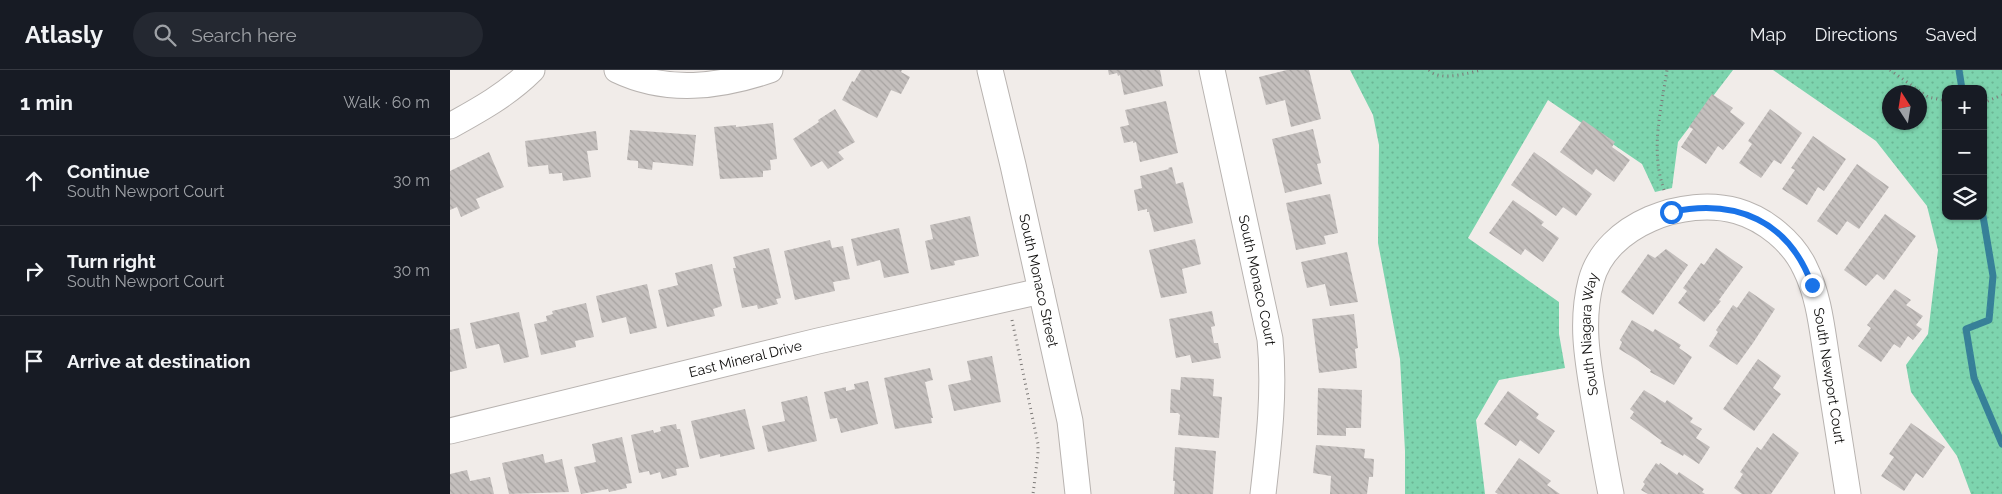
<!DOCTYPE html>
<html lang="en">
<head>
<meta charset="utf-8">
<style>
	:root { --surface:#171b24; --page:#242831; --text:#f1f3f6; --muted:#9ea1a6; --line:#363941 }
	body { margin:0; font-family:Raleway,sans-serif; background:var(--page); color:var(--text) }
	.controls { position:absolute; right:15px; top:15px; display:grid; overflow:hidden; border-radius:10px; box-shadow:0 1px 4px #0004 }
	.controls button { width:45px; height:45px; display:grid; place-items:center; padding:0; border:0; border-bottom:1px solid var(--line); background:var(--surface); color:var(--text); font:25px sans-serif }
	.compass { position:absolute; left:1432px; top:15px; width:45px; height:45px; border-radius:50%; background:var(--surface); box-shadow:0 1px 4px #0004; rotate:348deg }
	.stop { position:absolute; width:15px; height:15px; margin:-11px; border:4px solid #1a73e8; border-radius:50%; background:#fff }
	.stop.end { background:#1a73e8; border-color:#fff; box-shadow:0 1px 5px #0008 }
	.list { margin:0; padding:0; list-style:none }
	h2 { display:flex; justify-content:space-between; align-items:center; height:65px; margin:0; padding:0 20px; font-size:21px }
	h2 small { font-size:16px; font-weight:400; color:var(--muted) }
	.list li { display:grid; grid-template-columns:32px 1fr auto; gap:15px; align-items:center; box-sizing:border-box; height:90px; padding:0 20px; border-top:1px solid var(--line) }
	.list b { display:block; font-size:19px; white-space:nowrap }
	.list p { margin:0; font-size:16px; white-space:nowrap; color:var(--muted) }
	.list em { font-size:16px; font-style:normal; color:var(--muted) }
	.icon { flex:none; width:28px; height:28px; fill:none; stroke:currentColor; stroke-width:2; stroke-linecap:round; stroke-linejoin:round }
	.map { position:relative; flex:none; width:1552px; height:424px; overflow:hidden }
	header { display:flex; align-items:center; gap:30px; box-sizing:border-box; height:70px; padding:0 25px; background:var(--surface); border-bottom:1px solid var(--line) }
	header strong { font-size:24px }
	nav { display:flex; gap:28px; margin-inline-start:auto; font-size:18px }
	.search { width:350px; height:45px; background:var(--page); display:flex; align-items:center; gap:12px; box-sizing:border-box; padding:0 18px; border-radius:28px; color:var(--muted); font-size:19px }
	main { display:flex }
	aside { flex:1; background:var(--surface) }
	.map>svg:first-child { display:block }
	.grass { fill:url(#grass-dots); fill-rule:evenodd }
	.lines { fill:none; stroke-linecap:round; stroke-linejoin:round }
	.stream { stroke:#378098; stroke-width:7 }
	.building { fill:url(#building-back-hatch) }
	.street-casing { stroke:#b8b3b0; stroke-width:27 }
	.path { stroke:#7d7a78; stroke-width:3; stroke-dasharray:1 4; stroke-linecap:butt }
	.street { stroke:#fff; stroke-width:25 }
	.route { stroke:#1a73e8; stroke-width:6 }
	.labels { text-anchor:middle; stroke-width:4; stroke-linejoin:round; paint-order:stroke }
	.street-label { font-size:14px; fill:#0f0e0d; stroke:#fff }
</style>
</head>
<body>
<header>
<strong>Atlasly</strong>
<div class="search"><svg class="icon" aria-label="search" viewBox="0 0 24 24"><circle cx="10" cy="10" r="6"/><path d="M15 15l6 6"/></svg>Search here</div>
<nav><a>Map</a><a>Directions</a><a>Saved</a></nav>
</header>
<main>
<aside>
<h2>1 min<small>Walk · 60 m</small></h2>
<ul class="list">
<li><svg class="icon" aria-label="ahead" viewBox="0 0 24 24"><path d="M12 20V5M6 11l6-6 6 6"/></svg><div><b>Continue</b><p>South Newport Court</p></div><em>30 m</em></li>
<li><svg class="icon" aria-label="right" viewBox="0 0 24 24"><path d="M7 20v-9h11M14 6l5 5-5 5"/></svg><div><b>Turn right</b><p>South Newport Court</p></div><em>30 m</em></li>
<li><svg class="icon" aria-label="arrive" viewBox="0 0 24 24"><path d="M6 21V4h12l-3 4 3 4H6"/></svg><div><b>Arrive at destination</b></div></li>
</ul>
</aside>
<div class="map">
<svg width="1552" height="424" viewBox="0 0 1552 424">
	<defs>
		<pattern id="grass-dots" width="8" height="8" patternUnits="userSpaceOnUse" patternTransform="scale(1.25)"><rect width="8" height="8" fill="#7dd4ae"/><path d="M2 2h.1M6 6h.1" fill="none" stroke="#6bb594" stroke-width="1.8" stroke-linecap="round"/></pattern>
		<pattern id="building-back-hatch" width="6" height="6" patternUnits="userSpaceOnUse" patternTransform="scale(1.25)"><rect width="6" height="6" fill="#c4bfbd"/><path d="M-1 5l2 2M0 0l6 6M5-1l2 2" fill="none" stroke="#a7a3a1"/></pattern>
	</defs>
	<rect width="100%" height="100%" fill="#f1ece9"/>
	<g class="grass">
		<path d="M900 0H1283L1228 72 1222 118 1205 122 1192 94 1098 30 1018 168 1109 232V264L1115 298 1049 310 1026 350 1035 424H955V381L950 289 928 173 929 75 923 45Z"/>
		<path d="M1323 0H1552V424H1521L1507 386 1461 322 1456 295 1478 264 1488 180 1477 136 1426 71ZM1496 19H1533V146H1496ZM1440 22H1470V52H1440Z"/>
	</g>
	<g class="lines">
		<g class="stream">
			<path d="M1509 0 1512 19"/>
			<path d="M1533 146 1543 206 1539 250 1516 259 1524 308 1552 374"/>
		</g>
	</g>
	<g class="building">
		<path d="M411 0H452L451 2 460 7 451 24 441 20 427 48 392 30 402 11 404 12Z"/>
		<path d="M658 0H710L713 16 674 25 670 5 668 6 667 3 659 5Z"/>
		<path d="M837 0H859L871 49 841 57 835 30 816 35 809 7Z"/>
		<path d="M1262 24 1283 38 1280 42 1295 53 1273 80 1268 76 1256 94 1231 77 1243 59 1239 57Z"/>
		<path d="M716 31 728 83 690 92 686 72 683 73V71L674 73 670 57 679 55 675 40Z"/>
		<path d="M385 39 405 72 388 82 394 89 378 99 372 91 361 97 343 69 369 52 368 50Z"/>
		<path d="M1320 39 1352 63 1331 94 1324 90 1311 108 1289 93 1302 74 1298 71Z"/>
		<path d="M1133 50 1165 72 1162 77 1180 90 1164 112 1146 99 1142 105 1110 82Z"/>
		<path d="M323 53 327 89 320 90 321 100 313 101V107L270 109 264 57 286 55V57Z"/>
		<path d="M863 59 871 93 867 94 872 114 835 123 822 69Z"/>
		<path d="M180 60 246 65 243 96 203 92 202 100 188 98V91L177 90Z"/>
		<path d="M146 61 148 80 137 81 141 107 113 111 112 103 99 104 98 95 78 97 75 71Z"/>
		<path d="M1363 66 1396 89 1374 121 1368 117 1357 135 1332 119 1345 100 1341 98Z"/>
		<path d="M39 82 54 117 26 129 30 138 11 147 7 137 0 140V101Z"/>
		<path d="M1084 82 1142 124 1126 146 1113 137 1106 146 1061 115Z"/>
		<path d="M1407 94 1439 117 1409 159 1397 151 1387 165 1367 151Z"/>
		<path d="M722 97 726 114 733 112 743 153 704 162 699 142H697V139L688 141 684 120 692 118 690 106 719 99 718 98Z"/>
		<path d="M880 124 888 163 874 166 876 174 846 180 836 133Z"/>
		<path d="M1063 130 1094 152 1091 155 1109 168 1093 192 1075 179 1071 185 1039 163Z"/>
		<path d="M1435 144 1466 166 1434 210 1427 204 1416 216 1394 200Z"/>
		<path d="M520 146 529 186 504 191 505 195 481 200 475 171 483 169 480 155Z"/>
		<path d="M449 158 459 203 434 208 430 190 407 196 401 169Z"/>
		<path d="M745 169 751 194 732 199 737 223 711 228 699 180Z"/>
		<path d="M380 170 382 178 393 176 400 209 383 212 385 221 345 230 334 181Z"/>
		<path d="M319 178 331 228 326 229 328 234 308 239 307 235 292 238 283 198H286L283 187Z"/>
		<path d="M1266 178 1293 197 1269 230 1271 231 1254 252 1228 233 1237 221 1233 218 1251 193 1254 195Z"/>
		<path d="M1216 179 1238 195 1203 245 1171 222 1198 184 1205 188Z"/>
		<path d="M897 182 908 232 880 236 875 214 857 218 851 192Z"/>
		<path d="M262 194 272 236 263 239 265 246 217 257 208 220 228 215 225 203Z"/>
		<path d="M197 214 207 258 180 264 176 247 152 253 146 226Z"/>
		<path d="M1445 219 1461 230 1456 235 1473 246 1466 255 1472 259 1463 270 1458 266 1450 278 1444 274 1431 292 1408 276 1421 258 1417 255Z"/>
		<path d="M1299 221 1325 239 1303 273 1287 295 1259 276 1268 262 1266 260 1283 235 1287 238Z"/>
		<path d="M136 233 144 267 125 271 126 277 91 285 84 254 97 251 96 246 103 244 102 241Z"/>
		<path d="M762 241 765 256 761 257 764 273H768L771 288 742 293 740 285 726 288 719 249Z"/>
		<path d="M69 242 79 287 54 293 49 274 26 279 20 253Z"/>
		<path d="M904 244 908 278 905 279 907 298 869 303 862 249Z"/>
		<path d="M1182 250 1203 262 1205 259 1231 275 1229 278 1242 287 1224 315 1200 302 1201 300 1187 290 1169 279 1172 272 1170 270Z"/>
		<path d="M9 258 17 298 0 302V260Z"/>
		<path d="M542 286 551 332 504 341 498 315 521 310 517 291Z"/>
		<path d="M1308 289 1331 306 1323 318 1331 324 1304 361 1273 339Z"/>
		<path d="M480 298 483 310 475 312 483 348H481L482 353 445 359 434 308Z"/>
		<path d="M731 307 764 309 763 326 772 327 769 368 728 365 730 345 728 343H720L721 319 730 320Z"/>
		<path d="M418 311 428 354 391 363 387 348 380 349 374 322 396 317V321L405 319 404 314Z"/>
		<path d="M868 318 912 320 911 358H896V366L867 365Z"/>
		<path d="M1194 320 1215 333 1217 330 1243 348 1240 352 1252 359 1246 368 1260 377 1249 394 1234 384 1233 386 1210 373 1212 371 1180 348 1184 342 1180 339Z"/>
		<path d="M1058 321 1089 344 1086 348 1105 361 1089 384 1070 370 1066 376 1034 354Z"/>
		<path d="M357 326 367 371 318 382 312 356 335 351 331 332Z"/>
		<path d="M295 339 305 379 270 387V384L250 389 241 351Z"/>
		<path d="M1461 353 1495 377 1473 408 1466 403 1454 421 1431 406 1444 387 1439 384Z"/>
		<path d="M226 354 227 359H230L239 397 226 399 227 405 212 409 210 402 200 405 199 401 189 403 181 365 203 360 204 363 211 361 210 357Z"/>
		<path d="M1323 363 1349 383 1321 424H1292L1284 418 1293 404 1290 402 1307 377 1311 380Z"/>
		<path d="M172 367 182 413 176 414 177 418 159 422 158 419 131 424 124 397 146 392 142 374Z"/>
		<path d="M866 375 915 379 914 388 924 389 923 407H919L917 424H880L881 406 863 403Z"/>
		<path d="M725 377 766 381 763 424H724L725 411H723Z"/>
		<path d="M93 384 95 393 112 389 119 422 59 424 52 393Z"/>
		<path d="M1069 388 1101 411 1097 415 1110 424H1048L1045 422Z"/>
		<path d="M1206 393 1209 395 1210 393 1227 405 1229 402 1254 419 1252 422 1255 424H1198L1191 420 1195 414 1193 412Z"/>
		<path d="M17 400 20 411 40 407 44 424H0V404Z"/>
	</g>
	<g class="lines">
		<defs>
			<g id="street">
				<path d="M167 0C217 24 270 17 320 0"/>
				<path id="s1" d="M540 0 563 95 620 351 628 424"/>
				<path id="s2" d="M762 0 820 269C825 321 819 372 813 424"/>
				<path d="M0 56C29 40 58 24 82 0"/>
				<path id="s3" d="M0 361 368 271 591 221"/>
				<path id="s4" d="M1161 424C1155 394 1150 364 1145 335 1138 293 1130 253 1141 211 1156 154 1235 126 1287 141 1315 149 1343 172 1355 198 1369 226 1372 259 1377 290 1384 334 1391 379 1398 424"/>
			</g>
		</defs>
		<use href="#street" class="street-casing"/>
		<g class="path">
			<path d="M979 0C989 12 1018 3 1032 0"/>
			<path d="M1440 0 1478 27 1496 31"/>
			<path d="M1533 33 1552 25"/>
			<path d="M1214 120C1200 80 1211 40 1217 0"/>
			<path d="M562 250 588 374V384L583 424"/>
		</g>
		<use href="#street" class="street"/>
	</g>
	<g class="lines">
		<path class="route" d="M1221 142C1286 128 1339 151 1362 215"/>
	</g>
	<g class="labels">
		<g class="street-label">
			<text dy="5" stroke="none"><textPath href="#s1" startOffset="216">South Monaco Street</textPath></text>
			<text dy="5" stroke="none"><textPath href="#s2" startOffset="215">South Monaco Court</textPath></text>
			<text dy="5" stroke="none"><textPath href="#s4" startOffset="162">South Niagara Way</textPath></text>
			<text dy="5" stroke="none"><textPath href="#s3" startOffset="304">East Mineral Drive</textPath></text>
			<text dy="5" stroke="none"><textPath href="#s4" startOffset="595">South Newport Court</textPath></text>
		</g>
	</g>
</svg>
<div class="controls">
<button>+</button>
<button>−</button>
<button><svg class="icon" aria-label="layers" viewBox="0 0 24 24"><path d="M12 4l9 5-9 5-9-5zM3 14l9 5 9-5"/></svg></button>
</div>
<svg class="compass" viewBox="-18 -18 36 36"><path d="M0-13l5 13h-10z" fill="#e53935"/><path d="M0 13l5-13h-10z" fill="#9ea1a6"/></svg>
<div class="stop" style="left:1221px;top:142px"></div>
<div class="stop end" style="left:1362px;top:215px"></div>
</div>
</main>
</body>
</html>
